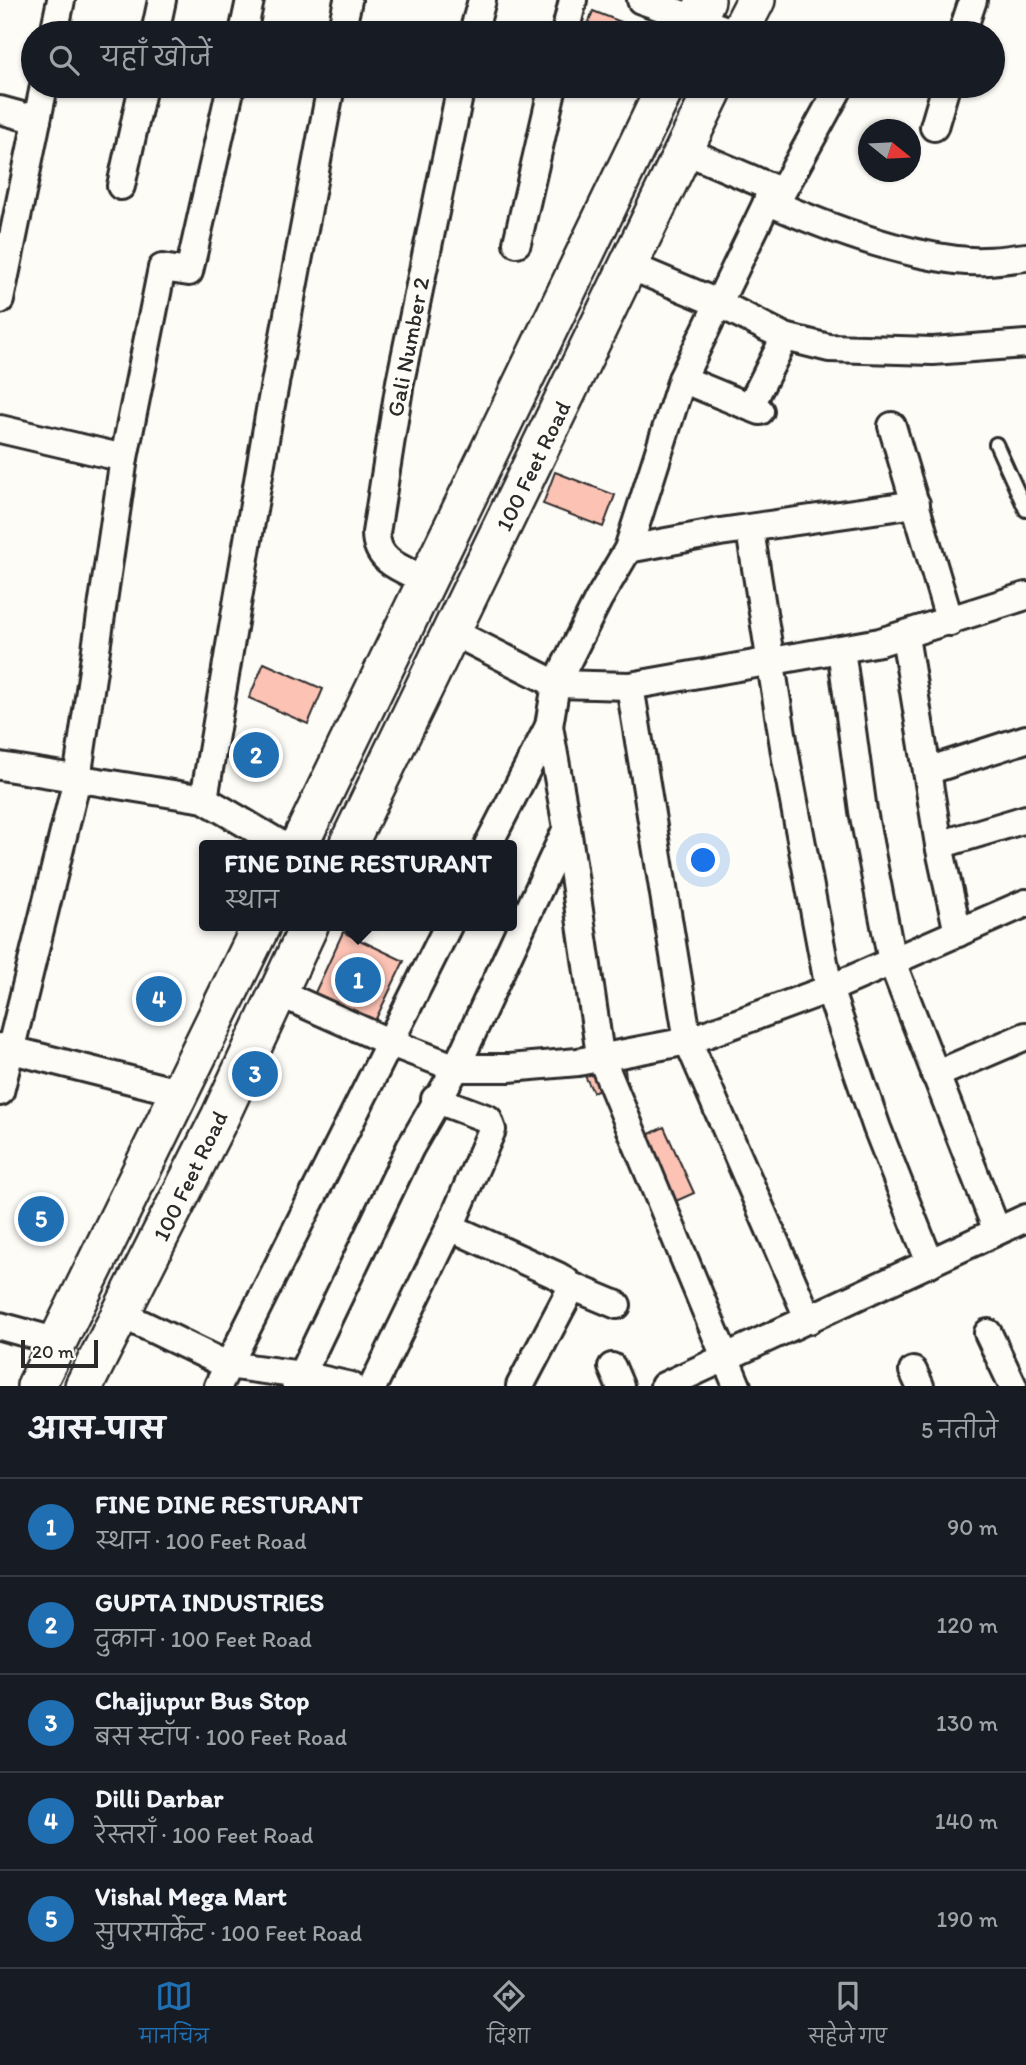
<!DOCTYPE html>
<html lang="hi">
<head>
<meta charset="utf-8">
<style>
	:root { --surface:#171b24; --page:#20242c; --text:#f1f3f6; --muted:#9ea1a6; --line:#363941; --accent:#1f6fb2 }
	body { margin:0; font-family:Itim,"Playpen Sans Deva",sans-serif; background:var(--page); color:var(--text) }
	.compass { position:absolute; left:858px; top:119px; width:63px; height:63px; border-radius:50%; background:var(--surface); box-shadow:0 2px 5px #0004; rotate:108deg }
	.scale { position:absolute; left:21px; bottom:18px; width:77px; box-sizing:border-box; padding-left:7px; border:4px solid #2b2b2b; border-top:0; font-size:19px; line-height:24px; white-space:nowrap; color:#2b2b2b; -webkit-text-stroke:5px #fdfcf7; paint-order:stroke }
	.you { position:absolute; left:704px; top:861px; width:24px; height:24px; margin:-18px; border:5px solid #fff; border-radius:50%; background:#1a73e8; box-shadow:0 0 0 10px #1a73e833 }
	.badge { display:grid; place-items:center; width:46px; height:46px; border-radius:50%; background:var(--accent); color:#fff; font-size:23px; font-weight:700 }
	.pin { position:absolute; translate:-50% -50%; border:4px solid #fff; box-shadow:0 2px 7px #0006 }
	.popup { position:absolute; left:199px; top:840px; width:318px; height:91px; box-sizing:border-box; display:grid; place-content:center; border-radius:7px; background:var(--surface); filter:drop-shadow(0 2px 5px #0005); font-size:23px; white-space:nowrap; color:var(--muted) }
	.popup b { font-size:26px; color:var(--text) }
	.popup::after { content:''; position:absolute; left:50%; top:100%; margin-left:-14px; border:14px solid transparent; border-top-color:var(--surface) }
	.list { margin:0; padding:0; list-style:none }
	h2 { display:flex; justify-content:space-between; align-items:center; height:91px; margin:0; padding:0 28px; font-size:30px }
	h2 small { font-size:23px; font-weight:400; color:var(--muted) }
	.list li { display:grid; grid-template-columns:46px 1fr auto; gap:21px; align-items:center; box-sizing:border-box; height:98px; padding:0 28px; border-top:2px solid var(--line) }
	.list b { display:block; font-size:26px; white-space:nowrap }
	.list p { margin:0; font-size:23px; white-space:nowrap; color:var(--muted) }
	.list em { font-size:23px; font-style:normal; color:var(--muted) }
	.icon { flex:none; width:38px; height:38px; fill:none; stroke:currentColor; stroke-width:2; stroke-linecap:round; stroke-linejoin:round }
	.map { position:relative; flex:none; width:1026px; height:1386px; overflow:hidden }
	.search { position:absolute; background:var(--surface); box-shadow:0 2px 5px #0004; left:21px; right:21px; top:21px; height:77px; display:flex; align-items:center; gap:18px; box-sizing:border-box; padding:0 24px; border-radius:38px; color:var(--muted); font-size:26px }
	.sheet { height:581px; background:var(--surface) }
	nav { display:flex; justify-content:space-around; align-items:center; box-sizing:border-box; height:98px; border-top:2px solid var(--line); background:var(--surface); font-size:19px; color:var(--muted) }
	nav a { display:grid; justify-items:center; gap:4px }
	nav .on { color:var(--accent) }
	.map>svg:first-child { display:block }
	.building { fill:#fcc2b4; stroke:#2b2b2b; stroke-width:2 }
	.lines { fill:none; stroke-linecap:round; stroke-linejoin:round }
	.service-casing { stroke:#2b2b2b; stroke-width:18 }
	.minor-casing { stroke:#2b2b2b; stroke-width:32 }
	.secondary-casing { stroke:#2b2b2b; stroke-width:42 }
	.service { stroke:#fdfcf7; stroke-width:12 }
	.minor { stroke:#fdfcf7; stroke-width:26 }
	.secondary { stroke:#fdfcf7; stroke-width:37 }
	.labels { text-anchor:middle; stroke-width:7; stroke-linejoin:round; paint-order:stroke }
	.street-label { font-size:23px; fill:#2b2b2b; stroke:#fdfcf7 }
</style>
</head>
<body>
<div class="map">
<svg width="1026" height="1386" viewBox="0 0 1026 1386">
	<rect width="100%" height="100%" fill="#fdfcf7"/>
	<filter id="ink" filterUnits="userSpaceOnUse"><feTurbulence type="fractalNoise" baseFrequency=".0143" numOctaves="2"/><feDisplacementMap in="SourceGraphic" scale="14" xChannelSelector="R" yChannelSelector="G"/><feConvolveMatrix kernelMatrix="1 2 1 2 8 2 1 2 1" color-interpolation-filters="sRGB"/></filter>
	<g filter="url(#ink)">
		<g class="building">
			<path d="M593 11 642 30 641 33H584Z"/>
			<path d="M555 472 615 495 603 527 543 504Z"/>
			<path d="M264 663 323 689 308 724 249 698Z"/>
			<path d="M343 932 404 961 372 1027 312 999Z"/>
			<path d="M624 1062 626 1077 593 1092 583 1072Z"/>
			<path d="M664 1127 694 1193 656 1210 626 1145Z"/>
		</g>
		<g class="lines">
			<defs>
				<path id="service" d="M996 444 1026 510"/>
				<g id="minor">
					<path d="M641 0 735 33"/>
					<path d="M54 33 61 0"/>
					<path d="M155 33 162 0"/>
					<path d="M243 33 250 0"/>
					<path d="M341 33 348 0"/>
					<path d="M473 33 482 0"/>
					<path d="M565 33 573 0"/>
					<path d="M962 33 973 0"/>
					<path d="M0 110 37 120"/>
					<path d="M934 127 946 86"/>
					<path d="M686 151 782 192 840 86"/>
					<path d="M121 186 143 86"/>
					<path d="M767 201C826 227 892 252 956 260 980 263 1003 260 1026 257"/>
					<path d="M517 243 553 86"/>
					<path d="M630 266 720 304 785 337 829 348 933 351 1026 344"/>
					<path d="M0 300 44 86"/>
					<path d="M682 379 750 407"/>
					<path d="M760 411 750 407 785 337"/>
					<path d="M892 426 950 622"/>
					<path d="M0 429 124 458"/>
					<path d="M750 530 786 759 829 989 877 1128 930 1263"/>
					<path d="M628 549 720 532 916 504"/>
					<path d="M427 581C403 569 376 563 376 533L400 382 461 86"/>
					<path d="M453 632 556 684 630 686 880 642 1026 596"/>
					<path d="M905 636 939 845 958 933"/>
					<path d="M841 649 863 811 892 962 997 1231"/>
					<path d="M630 686 688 1041 809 1320"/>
					<path d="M0 766 204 799 282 845"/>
					<path d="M927 771 1026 739"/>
					<path d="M204 799 270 410 331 86"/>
					<path d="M567 828 600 1055 737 1386"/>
					<path d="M488 845 549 726 556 684 598 600 628 549 682 379 774 188"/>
					<path d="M939 845 1026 819"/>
					<path d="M277 992 391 1043 456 1068H509L578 1062 688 1041 829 989 1026 903"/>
					<path d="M0 1047 162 1088"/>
					<path d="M935 1075 1026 1036"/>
					<path d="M0 1092 77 779 124 458 162 268 189 272 231 86"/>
					<path d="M450 1227 558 1276 566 1281 570 1291 520 1386"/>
					<path d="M569 1285 617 1305"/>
					<path d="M121 1314 227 1365 302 1375 351 1386"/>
					<path d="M0 1326 59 1342"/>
					<path d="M988 1333 1013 1386"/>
					<path d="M612 1367 620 1386"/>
					<path d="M913 1371 920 1386"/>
					<path d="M218 1386 448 926"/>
					<path d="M296 1386 410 1148 456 1068 567 828 549 726"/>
					<path d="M373 1386 450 1227 492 1130 488 1119 435 1099"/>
					<path d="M664 1386 1026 1218"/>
				</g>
				<g id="secondary">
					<path d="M691 33 706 0"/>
					<path d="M739 33 756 0"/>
					<path d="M299 845 666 86"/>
					<path d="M348 845 715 86"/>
					<path d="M36 1386 261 926"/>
					<path d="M84 1386 220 1117 309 926"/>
				</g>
			</defs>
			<use href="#service" class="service-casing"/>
			<use href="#minor" class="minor-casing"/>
			<use href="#secondary" class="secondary-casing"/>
			<use href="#service" class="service"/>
			<use href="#minor" class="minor"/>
			<use href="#secondary" class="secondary"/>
		</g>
	</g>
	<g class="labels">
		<g class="street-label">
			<text transform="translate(408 347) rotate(-79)" y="8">Gali Number 2</text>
			<text transform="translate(533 466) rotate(-64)" y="8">100 Feet Road</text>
			<text transform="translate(190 1176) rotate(-64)" y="8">100 Feet Road</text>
		</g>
	</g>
</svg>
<svg class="compass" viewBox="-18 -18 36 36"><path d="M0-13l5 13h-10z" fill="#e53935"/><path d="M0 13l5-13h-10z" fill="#9ea1a6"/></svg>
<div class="scale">20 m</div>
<div class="you"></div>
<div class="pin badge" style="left:358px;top:980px">1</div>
<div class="popup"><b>FINE DINE RESTURANT</b>स्थान</div>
<div class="pin badge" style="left:256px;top:755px">2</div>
<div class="pin badge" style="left:255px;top:1074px">3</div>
<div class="pin badge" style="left:159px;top:999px">4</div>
<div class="pin badge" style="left:41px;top:1219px">5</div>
<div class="search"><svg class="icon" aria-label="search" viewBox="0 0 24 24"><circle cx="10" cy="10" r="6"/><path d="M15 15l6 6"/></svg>यहाँ खोजें</div>
</div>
<section class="sheet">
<h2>आस-पास<small>5 नतीजे</small></h2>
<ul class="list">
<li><span class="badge">1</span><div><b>FINE DINE RESTURANT</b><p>स्थान · 100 Feet Road</p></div><em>90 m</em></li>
<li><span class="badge">2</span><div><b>GUPTA INDUSTRIES</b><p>दुकान · 100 Feet Road</p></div><em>120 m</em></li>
<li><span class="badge">3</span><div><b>Chajjupur Bus Stop</b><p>बस स्टॉप · 100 Feet Road</p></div><em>130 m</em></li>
<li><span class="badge">4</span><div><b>Dilli Darbar</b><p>रेस्तराँ · 100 Feet Road</p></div><em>140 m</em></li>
<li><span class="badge">5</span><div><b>Vishal Mega Mart</b><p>सुपरमार्केट · 100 Feet Road</p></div><em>190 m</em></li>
</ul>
</section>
<nav>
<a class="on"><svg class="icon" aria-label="map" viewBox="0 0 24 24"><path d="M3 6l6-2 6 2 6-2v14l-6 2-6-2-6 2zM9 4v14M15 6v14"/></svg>मानचित्र</a>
<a><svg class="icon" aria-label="directions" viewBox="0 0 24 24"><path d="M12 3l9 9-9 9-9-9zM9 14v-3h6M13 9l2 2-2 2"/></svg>दिशा</a>
<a><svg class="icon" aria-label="saved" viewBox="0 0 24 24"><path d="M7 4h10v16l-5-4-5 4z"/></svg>सहेजे गए</a>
</nav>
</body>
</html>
